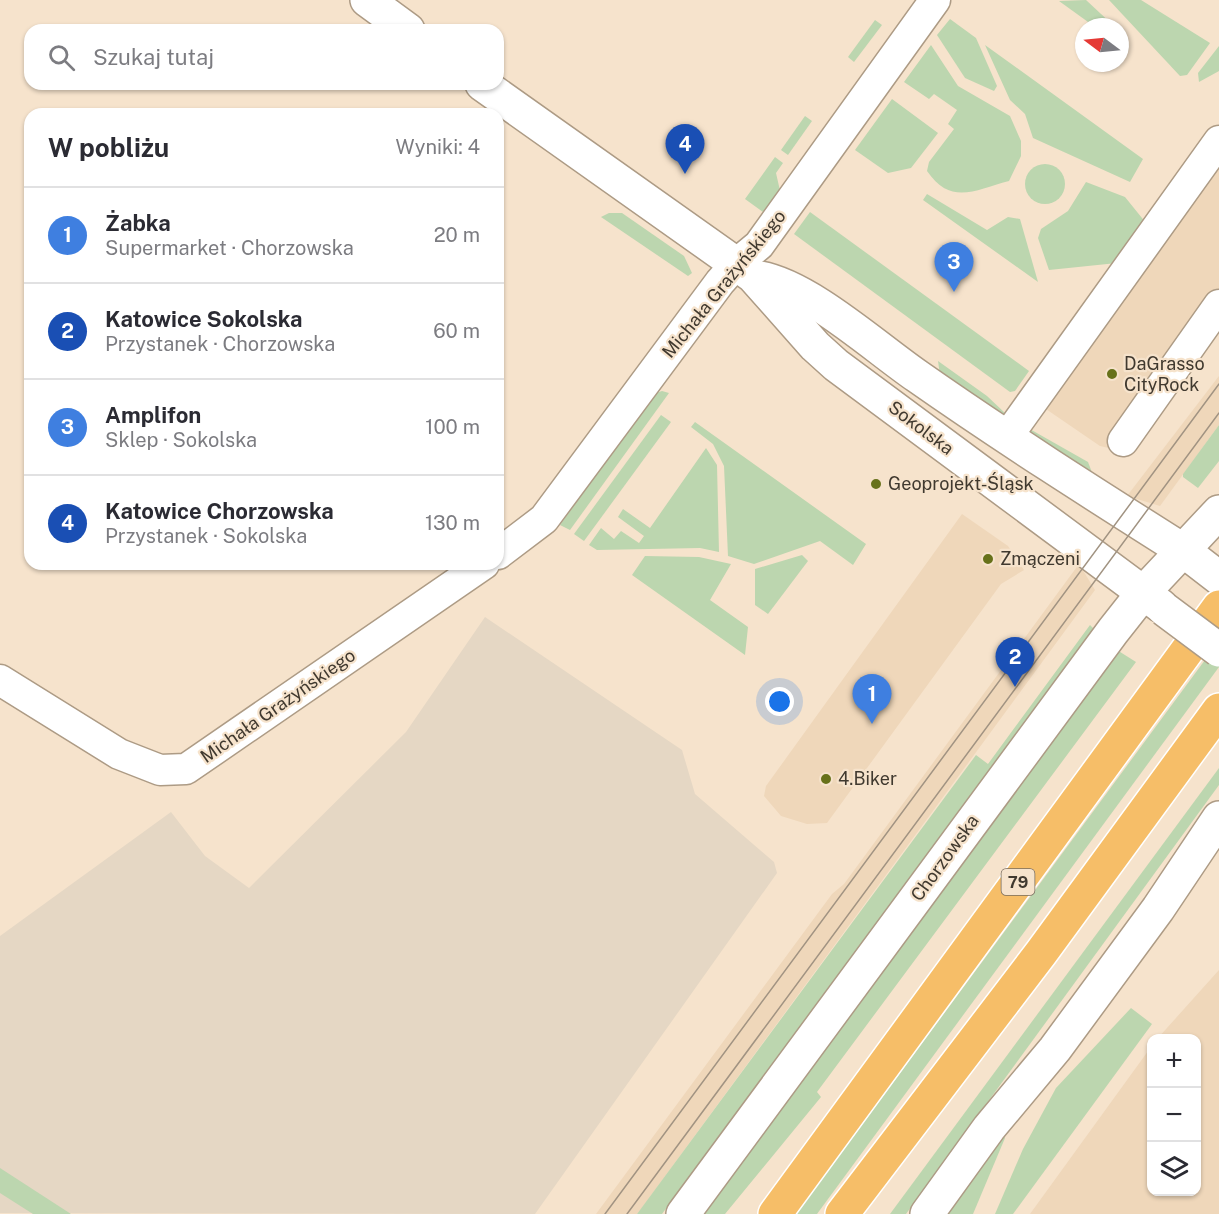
<!DOCTYPE html>
<html lang="pl">
<head>
<meta charset="utf-8">
<style>
	:root { --surface:#fff; --page:#f7f7f7; --text:#2b2b33; --muted:#7c7c81; --line:#e1e1e2; --accent:#111827 }
	body { margin:0; font-family:"Public Sans",sans-serif; background:var(--page); color:var(--text) }
	.controls { position:absolute; right:18px; bottom:18px; display:grid; overflow:hidden; border-radius:12px; box-shadow:0 2px 4px #0004 }
	.controls button { width:54px; height:54px; display:grid; place-items:center; padding:0; border:0; border-bottom:2px solid var(--line); background:var(--surface); color:var(--text); font:30px sans-serif }
	.compass { position:absolute; left:1075px; top:18px; width:54px; height:54px; border-radius:50%; background:var(--surface); box-shadow:0 2px 4px #0004; rotate:286deg }
	.you { position:absolute; left:780px; top:702px; width:21px; height:21px; margin:-15px; border:4px solid #fff; border-radius:50%; background:#1a73e8; box-shadow:0 0 0 9px #1a73e833 }
	.badge { display:grid; place-items:center; width:39px; height:39px; border-radius:50%; background:var(--accent); color:#fff; font-size:20px; font-weight:700 }
	.pin { position:absolute; translate:-50% -50px; filter:drop-shadow(0 2px 3px #0008) }
	.pin::after { content:''; position:absolute; top:32px; width:21px; height:18px; background:inherit; clip-path:polygon(0 0,100% 0,50% 100%) }
	.list { margin:0; padding:0; list-style:none }
	h2 { display:flex; justify-content:space-between; align-items:center; height:78px; margin:0; padding:0 24px; font-size:26px }
	h2 small { font-size:20px; font-weight:400; color:var(--muted) }
	.list li { display:grid; grid-template-columns:39px 1fr auto; gap:18px; align-items:center; box-sizing:border-box; height:96px; padding:0 24px; border-top:2px solid var(--line) }
	.list b { display:block; font-size:22px; white-space:nowrap }
	.list p { margin:0; font-size:20px; white-space:nowrap; color:var(--muted) }
	.list em { font-size:20px; font-style:normal; color:var(--muted) }
	.icon { flex:none; width:33px; height:33px; fill:none; stroke:currentColor; stroke-width:2; stroke-linecap:round; stroke-linejoin:round }
	.map { position:relative; flex:none; width:1219px; height:1214px; overflow:hidden }
	.search { position:absolute; background:var(--surface); box-shadow:0 2px 4px #0004; left:24px; top:24px; width:480px; height:66px; display:flex; align-items:center; gap:15px; box-sizing:border-box; padding:0 21px; border-radius:18px; color:var(--muted); font-size:22px }
	.panel { position:absolute; background:var(--surface); box-shadow:0 2px 4px #0004; left:24px; top:108px; width:480px; height:462px; border-radius:18px }
	.map>svg:first-child { display:block }
	.built { fill:#efd7ba }
	.education { fill:#e5d7c4 }
	.green { fill:#bcd6af }
	.lines { fill:none; stroke-linecap:round; stroke-linejoin:round }
	.street-casing { stroke:#ad9b85; stroke-width:33 }
	.secondary-casing { stroke:#ad9b85; stroke-width:36 }
	.primary-casing { stroke:#fff; stroke-width:36 }
	.street { stroke:#fff; stroke-width:30 }
	.secondary { stroke:#fff; stroke-width:33 }
	.primary { stroke:#f6be68; stroke-width:33 }
	.tram { stroke:#a19382; stroke-width:1.5 }
	.secondary-bridge-casing { stroke:#ad9b85; stroke-width:36; stroke-linecap:butt }
	.secondary-bridge { stroke:#fff; stroke-width:33 }
	.poi-dot { fill:#67711a; stroke:#f6e3cc; stroke-width:2 }
	.labels { text-anchor:middle; stroke-width:4.5; stroke-linejoin:round; paint-order:stroke }
	.shield { fill:#f6e3cc; stroke:#776c5e; stroke-width:1.5 }
	.shield-label { font-size:16px; font-weight:bold; fill:#40392f }
	.street-label { font-size:18px; fill:#40392f; stroke:#f6e3cc }
	.poi-label { font-size:18px; fill:#40392f; stroke:#f6e3cc; text-anchor:start }
</style>
</head>
<body>
<div class="map">
<svg width="1219" height="1214" viewBox="0 0 1219 1214">
	<rect width="100%" height="100%" fill="#f6e3cc"/>
	<g class="built">
		<path d="M1219 163V314L1113 449 1100 446 1043 407Z"/>
		<path d="M1219 376V425L1160 506 1127 496Z"/>
		<path d="M962 514 1008 546 1024 570 1001 584 827 823 807 824 781 816 764 796 766 786Z"/>
		<path d="M1079 564 1095 590 641 1209 637 1214H596L832 894 844 884Z"/>
		<path d="M1219 970V1214H1030L1151 1047 1152 1192H1196V1038H1158Z"/>
	</g>
	<path class="education" d="M485 617 682 750 695 794 774 862 777 873 535 1214 0 1213V936L171 812 205 856 249 888 406 732Z"/>
	<g class="green">
		<path d="M1086 0 1115 27H1095L1059 1Z"/>
		<path d="M1109 0H1141L1210 43 1187 75 1180 76Z"/>
		<path d="M950 19 976 38 997 86 994 91 965 78 937 35Z"/>
		<path d="M875 20 882 25 854 62 848 57Z"/>
		<path d="M931 45 958 86 1010 116 1021 141V156L1009 181C975 190 951 206 927 171L929 162 954 129 948 124 957 110 934 94 929 99 904 82Z"/>
		<path d="M985 45 1143 159 1130 182 1033 138 1025 114 1010 100Z"/>
		<path d="M1219 46V71L1199 82 1198 73Z"/>
		<path d="M892 99 938 133 911 168 888 173 855 150Z"/>
		<path d="M805 116 812 121 788 155 781 150Z"/>
		<path d="M775 157 783 163 776 173 781 195 767 215 745 199Z"/>
		<circle cx="1045" cy="184" r="20"/>
		<path d="M1086 182 1125 197 1146 223 1117 263 1049 270 1038 238 1041 229 1068 211Z"/>
		<path d="M927 194 987 230 1008 217 1020 219 1038 282 923 200Z"/>
		<path d="M810 212 1029 371 1015 391 1010 392 794 234Z"/>
		<path d="M609 213H622L684 256 692 273 688 276 601 217Z"/>
		<path d="M938 361 987 396 1006 414 1001 415 940 375Z"/>
		<path d="M662 391 669 393 570 530 560 525 653 394Z"/>
		<path d="M661 415 671 422 584 541 574 534Z"/>
		<path d="M695 422 866 544 853 565 820 541 754 564 728 556 724 466 713 444 691 427Z"/>
		<path d="M1219 425V461L1198 488 1183 477V474Z"/>
		<path d="M1028 428 1088 462 1093 475 1029 434Z"/>
		<path d="M706 448 717 465 719 552 700 548 597 550 589 545 601 528 614 539 621 531 639 543 644 536 618 517 623 509 650 528Z"/>
		<path d="M802 555 808 561 768 614 755 605V569Z"/>
		<path d="M645 556 699 557 731 564 710 600 748 627 745 655 632 575Z"/>
		<path d="M1090 625 1093 628 1092 632 662 1214H637L976 755 988 764Z"/>
		<path d="M1219 641V667L817 1214H796Z"/>
		<path d="M1117 650 1136 662 817 1092 821 1097 725 1214H701Z"/>
		<path d="M1219 768V785L906 1214H890Z"/>
		<path d="M1131 1008 1152 1024 1013 1214H995L1023 1149 1056 1088Z"/>
		<path d="M1003 1135 1005 1138 973 1214H944Z"/>
		<path d="M0 1168 71 1214H33L0 1193Z"/>
	</g>
	<g class="lines">
		<defs>
			<g id="street">
				<path d="M1007 437 1219 141"/>
				<path d="M1123 441 1219 305"/>
				<path d="M498 554 544 519 720 282 736 264 759 245 935 0"/>
				<path d="M0 680 119 754 160 770 186 769 484 564"/>
			</g>
			<g id="secondary">
				<path d="M367 0 408 30"/>
				<path d="M482 84 753 276 815 346 836 365 1161 606"/>
				<path d="M760 278C809 287 875 347 917 376 1004 437 1094 494 1184 551L1219 578"/>
				<path d="M683 1214 1113 631 1143 593 1219 512"/>
				<path d="M927 1214 989 1128 1055 1049 1158 909 1219 818"/>
			</g>
			<g id="primary">
				<path d="M775 1214 1219 607"/>
				<path d="M842 1214 1041 953 1219 710"/>
			</g>
		</defs>
		<use href="#street" class="street-casing"/>
		<use href="#secondary" class="secondary-casing"/>
		<use href="#primary" class="primary-casing"/>
		<use href="#street" class="street"/>
		<use href="#secondary" class="secondary"/>
		<use href="#primary" class="primary"/>
		<g class="tram">
			<path d="M605 1214 1219 384"/>
			<path d="M627 1214 1219 413"/>
		</g>
		<defs>
			<path id="secondary-bridge" d="M1164 609 1219 650"/>
		</defs>
		<use href="#secondary-bridge" class="secondary-bridge-casing"/>
		<use href="#secondary-bridge" class="secondary-bridge"/>
	</g>
	<g class="poi-dot">
		<circle cx="1112" cy="374" r="6"/>
		<circle cx="876" cy="484" r="6"/>
		<circle cx="988" cy="559" r="6"/>
		<circle cx="826" cy="779" r="6"/>
	</g>
	<g class="labels">
		<rect class="shield" x="1001.5" y="869" width="33" height="26" rx="4.5"/>
		<g class="shield-label">
			<text x="1018" y="888">79</text>
		</g>
		<g class="street-label">
			<text transform="translate(724 284) rotate(-51)" y="6">Michała Grażyńskiego</text>
			<text transform="translate(921 428) rotate(37)" y="6">Sokolska</text>
			<text transform="translate(278 706) rotate(-35)" y="6">Michała Grażyńskiego</text>
			<text transform="translate(945 858) rotate(-54)" y="6">Chorzowska</text>
		</g>
		<g class="poi-label">
			<text x="1124" y="370">DaGrasso<tspan x="1124" dy="21">CityRock</tspan></text>
			<text x="888" y="490">Geoprojekt-Śląsk</text>
			<text x="1000" y="565">Zmączeni</text>
			<text x="838" y="785">4.Biker</text>
		</g>
	</g>
</svg>
<div class="controls">
<button>+</button>
<button>−</button>
<button><svg class="icon" aria-label="layers" viewBox="0 0 24 24"><path d="M12 4l9 5-9 5-9-5zM3 14l9 5 9-5"/></svg></button>
</div>
<svg class="compass" viewBox="-18 -18 36 36"><path d="M0-13l5 13h-10z" fill="#e53935"/><path d="M0 13l5-13h-10z" fill="#7c7c81"/></svg>
<div class="you"></div>
<div class="pin badge" style="left:872px;top:724px;background:#3f7fe0">1</div>
<div class="pin badge" style="left:1015px;top:687px;background:#1a4fb4">2</div>
<div class="pin badge" style="left:954px;top:292px;background:#3f7fe0">3</div>
<div class="pin badge" style="left:685px;top:174px;background:#1a4fb4">4</div>
<div class="search"><svg class="icon" aria-label="search" viewBox="0 0 24 24"><circle cx="10" cy="10" r="6"/><path d="M15 15l6 6"/></svg>Szukaj tutaj</div>
<section class="panel">
<h2>W pobliżu<small>Wyniki: 4</small></h2>
<ul class="list">
<li><span class="badge" style="background:#3f7fe0">1</span><div><b>Żabka</b><p>Supermarket · Chorzowska</p></div><em>20 m</em></li>
<li><span class="badge" style="background:#1a4fb4">2</span><div><b>Katowice Sokolska</b><p>Przystanek · Chorzowska</p></div><em>60 m</em></li>
<li><span class="badge" style="background:#3f7fe0">3</span><div><b>Amplifon</b><p>Sklep · Sokolska</p></div><em>100 m</em></li>
<li><span class="badge" style="background:#1a4fb4">4</span><div><b>Katowice Chorzowska</b><p>Przystanek · Sokolska</p></div><em>130 m</em></li>
</ul>
</section>
</div>
</body>
</html>
